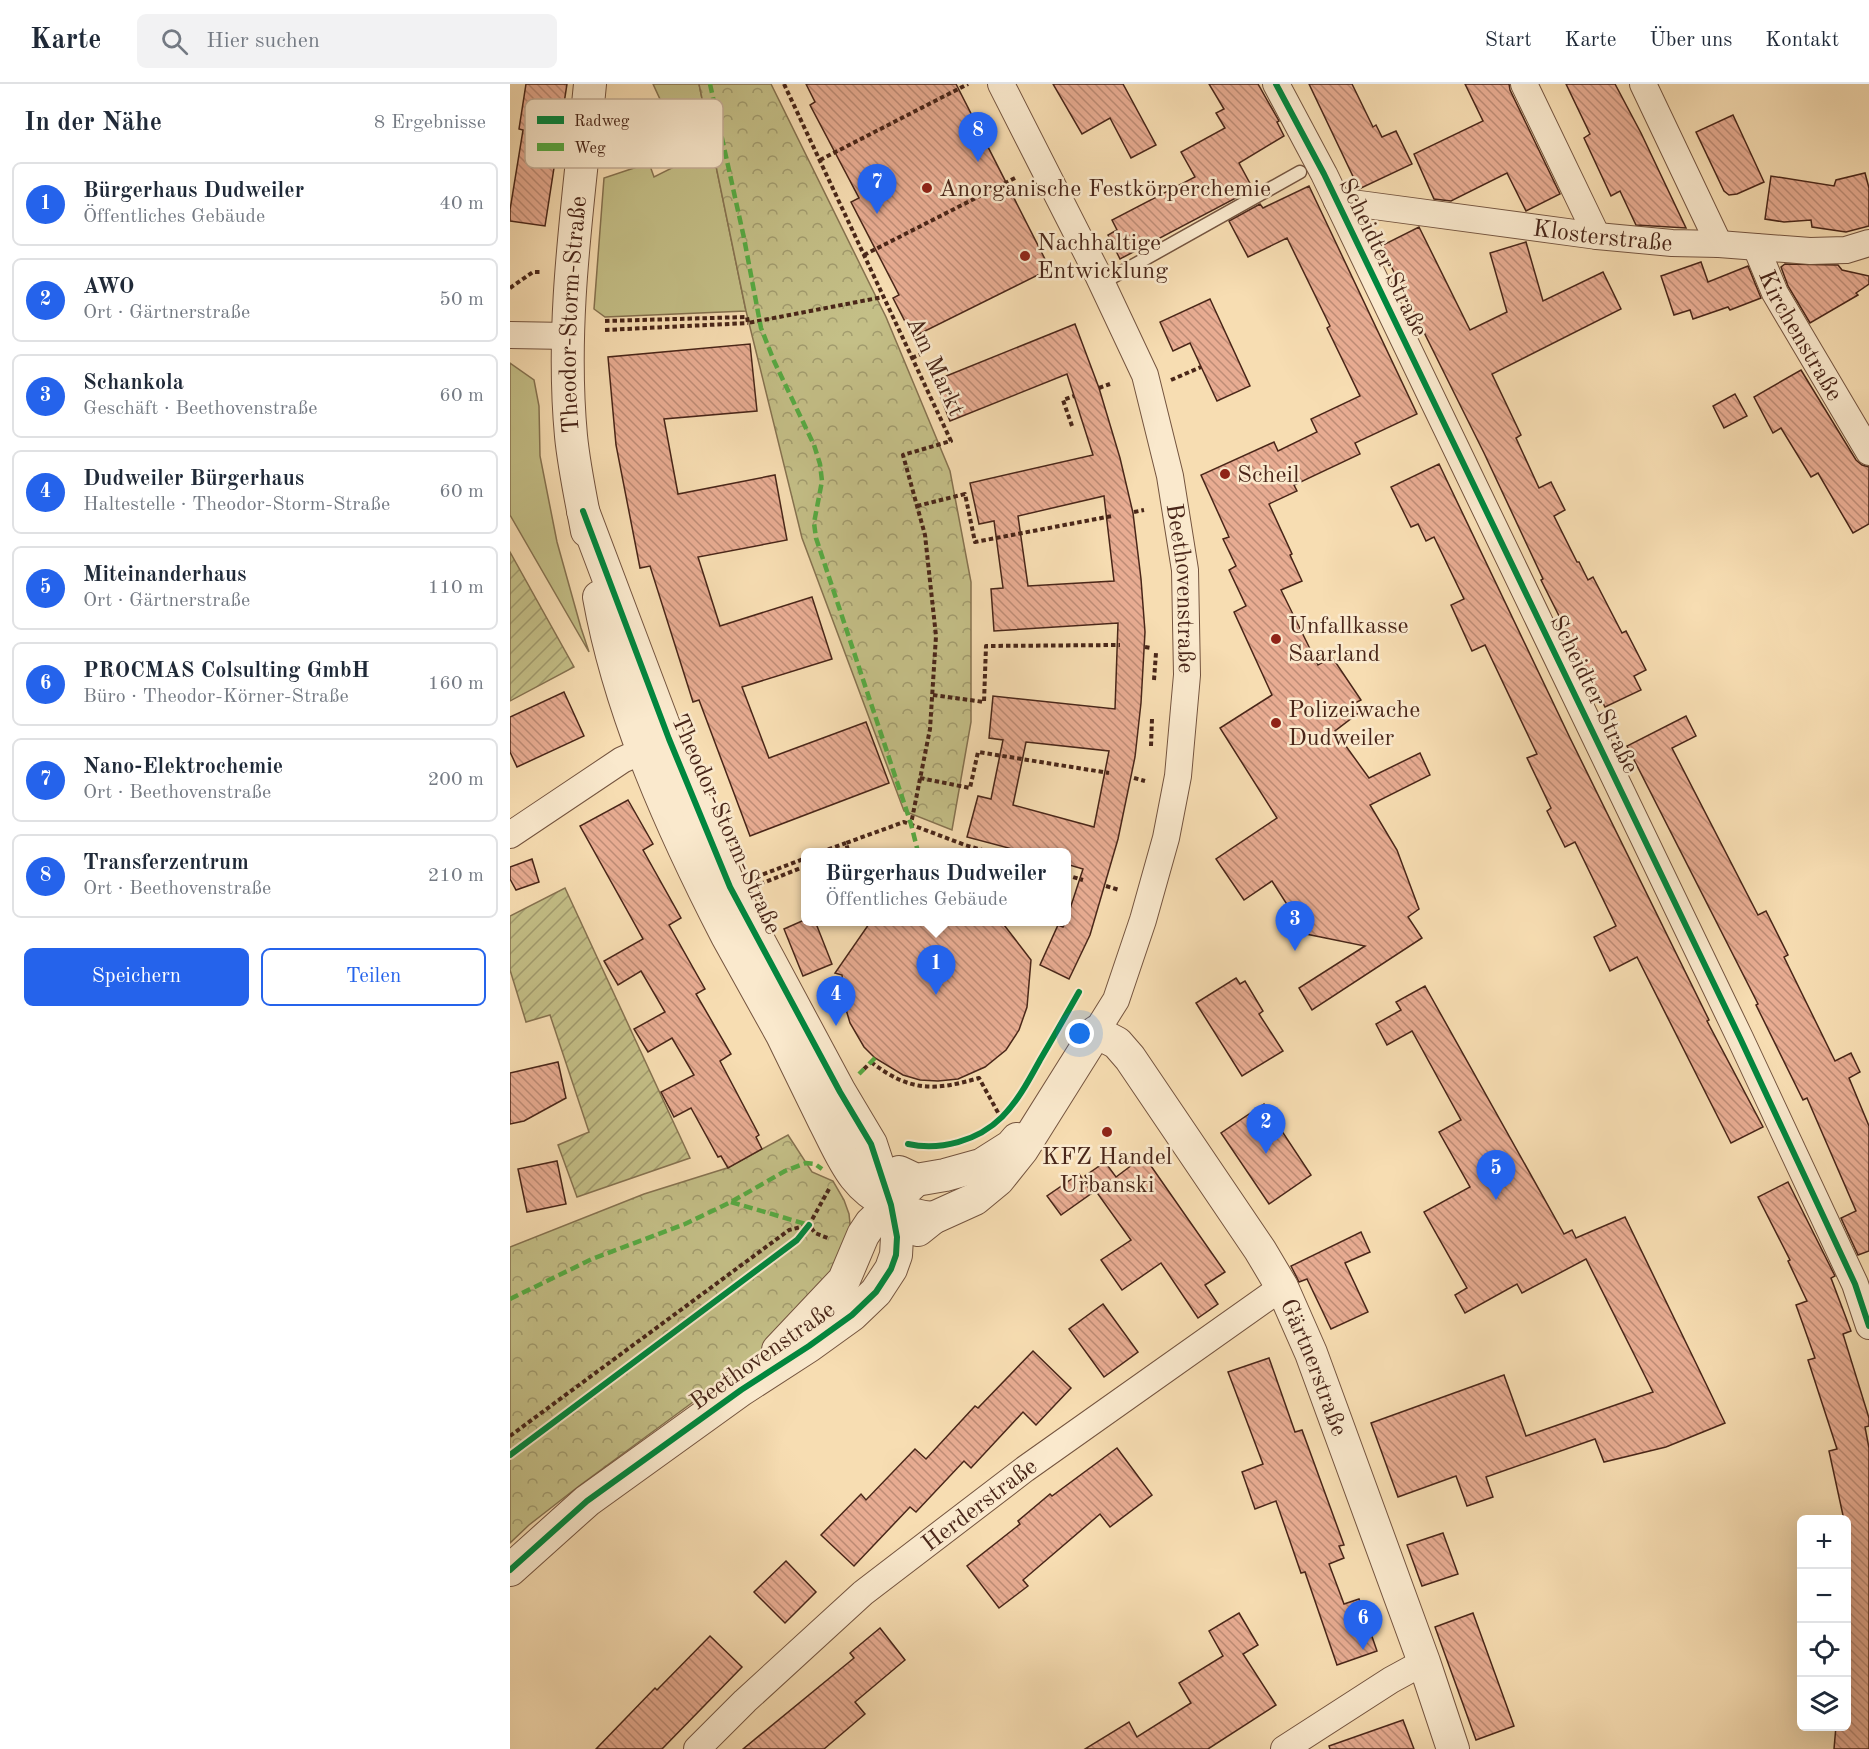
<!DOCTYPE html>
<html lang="de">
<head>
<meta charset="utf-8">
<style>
	:root { --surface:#fff; --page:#f2f2f3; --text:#1f2937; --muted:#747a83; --line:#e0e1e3; --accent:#2563eb }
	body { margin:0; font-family:"Old Standard TT",serif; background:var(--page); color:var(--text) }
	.controls { position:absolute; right:18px; bottom:18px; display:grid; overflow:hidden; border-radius:9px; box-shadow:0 6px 24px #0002 }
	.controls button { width:54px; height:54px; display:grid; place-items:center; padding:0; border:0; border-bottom:2px solid var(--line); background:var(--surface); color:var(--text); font:30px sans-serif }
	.you { position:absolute; left:570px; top:950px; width:21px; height:21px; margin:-15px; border:4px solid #fff; border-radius:50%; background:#1a73e8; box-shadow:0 0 0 9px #1a73e833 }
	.badge { display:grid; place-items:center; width:39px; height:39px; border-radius:50%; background:var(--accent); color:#fff; font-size:20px; font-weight:700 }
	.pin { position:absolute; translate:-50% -50px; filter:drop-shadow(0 2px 3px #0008) }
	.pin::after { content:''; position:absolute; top:32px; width:21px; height:18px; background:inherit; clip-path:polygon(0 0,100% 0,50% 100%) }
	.popup { position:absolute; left:291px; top:764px; width:270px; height:78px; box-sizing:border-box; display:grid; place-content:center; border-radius:9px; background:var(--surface); filter:drop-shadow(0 2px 4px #0005); font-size:20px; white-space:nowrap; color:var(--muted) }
	.popup b { font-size:22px; color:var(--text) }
	.popup::after { content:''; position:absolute; left:50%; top:100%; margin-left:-12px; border:12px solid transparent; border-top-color:var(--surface) }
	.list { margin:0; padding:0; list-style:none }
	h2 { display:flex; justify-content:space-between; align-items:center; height:78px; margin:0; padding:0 24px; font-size:26px }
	h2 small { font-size:20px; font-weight:400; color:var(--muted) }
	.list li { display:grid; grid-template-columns:39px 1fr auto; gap:18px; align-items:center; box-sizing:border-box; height:84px; margin:0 12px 12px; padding:0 12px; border:2px solid var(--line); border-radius:9px }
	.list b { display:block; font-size:22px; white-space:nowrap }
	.list p { margin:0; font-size:20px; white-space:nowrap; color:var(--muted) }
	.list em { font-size:20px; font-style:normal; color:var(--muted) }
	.actions { display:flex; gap:12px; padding:18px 24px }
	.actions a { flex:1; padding:14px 0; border:2px solid var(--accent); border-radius:9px; text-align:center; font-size:21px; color:var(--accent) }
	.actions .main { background:var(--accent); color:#fff }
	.icon { flex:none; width:33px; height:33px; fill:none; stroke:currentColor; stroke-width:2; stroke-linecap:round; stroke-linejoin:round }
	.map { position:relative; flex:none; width:1359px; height:1665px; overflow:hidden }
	header { display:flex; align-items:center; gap:36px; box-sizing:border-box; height:84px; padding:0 30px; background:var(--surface); border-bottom:2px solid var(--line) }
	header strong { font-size:28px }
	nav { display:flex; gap:33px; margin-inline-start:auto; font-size:21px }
	.search { width:420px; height:54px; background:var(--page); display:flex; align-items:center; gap:15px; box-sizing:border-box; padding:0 21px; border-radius:9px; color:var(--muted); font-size:22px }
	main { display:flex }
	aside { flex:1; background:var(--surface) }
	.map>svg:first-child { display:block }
	.grass { fill:#c4bf87; stroke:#867250; stroke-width:1.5 }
	.park { fill:url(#park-crowns); stroke:#867250; stroke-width:1.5 }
	.garden { fill:url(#garden-furrows); stroke:#867250; stroke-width:1.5 }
	.building { fill:url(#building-back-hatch); stroke:#492619; stroke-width:1.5; fill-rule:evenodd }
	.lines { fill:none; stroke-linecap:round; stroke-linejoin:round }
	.service-casing { stroke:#74543f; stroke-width:15 }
	.minor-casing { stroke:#74543f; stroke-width:28 }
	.tertiary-casing { stroke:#74543f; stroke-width:34 }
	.path { stroke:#492619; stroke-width:4; stroke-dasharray:4.5 3; stroke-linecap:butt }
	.service { stroke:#fae9cd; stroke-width:12 }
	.minor { stroke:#fae9cd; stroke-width:26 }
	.tertiary { stroke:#fae9cd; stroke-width:32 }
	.quiet { stroke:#56aa42; stroke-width:4.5; stroke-dasharray:9 4.5; stroke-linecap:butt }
	.cycleway-casing { stroke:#fae9cd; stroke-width:10 }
	.cycleway { stroke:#00873e; stroke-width:6 }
	.poi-dot { fill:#8f2418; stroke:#fae9cd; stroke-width:2 }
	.labels { text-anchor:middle; stroke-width:5; stroke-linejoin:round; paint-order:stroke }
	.poi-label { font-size:24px; fill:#492619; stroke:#fae9cd; text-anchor:start }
	.street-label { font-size:24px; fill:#492619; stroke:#fae9cd }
	.key { fill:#fae9cd; stroke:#c5ae97; stroke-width:1.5 }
	.key-label { font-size:16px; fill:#492619 }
</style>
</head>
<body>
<header>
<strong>Karte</strong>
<div class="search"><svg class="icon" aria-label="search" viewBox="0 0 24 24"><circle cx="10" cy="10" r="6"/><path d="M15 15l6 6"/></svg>Hier suchen</div>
<nav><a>Start</a><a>Karte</a><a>Über uns</a><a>Kontakt</a></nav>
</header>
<main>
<aside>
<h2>In der Nähe<small>8 Ergebnisse</small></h2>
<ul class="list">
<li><span class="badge">1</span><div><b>Bürgerhaus Dudweiler</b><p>Öffentliches Gebäude</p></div><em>40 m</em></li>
<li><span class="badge">2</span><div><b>AWO</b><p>Ort · Gärtnerstraße</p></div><em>50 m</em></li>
<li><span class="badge">3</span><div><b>Schankola</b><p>Geschäft · Beethovenstraße</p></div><em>60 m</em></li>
<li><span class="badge">4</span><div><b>Dudweiler Bürgerhaus</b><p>Haltestelle · Theodor-Storm-Straße</p></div><em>60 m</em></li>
<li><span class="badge">5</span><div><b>Miteinanderhaus</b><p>Ort · Gärtnerstraße</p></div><em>110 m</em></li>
<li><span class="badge">6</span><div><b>PROCMAS Colsulting GmbH</b><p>Büro · Theodor-Körner-Straße</p></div><em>160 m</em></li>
<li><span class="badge">7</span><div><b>Nano-Elektrochemie</b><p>Ort · Beethovenstraße</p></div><em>200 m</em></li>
<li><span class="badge">8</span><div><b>Transferzentrum</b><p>Ort · Beethovenstraße</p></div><em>210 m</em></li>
</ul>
<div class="actions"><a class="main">Speichern</a><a>Teilen</a></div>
</aside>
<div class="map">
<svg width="1359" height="1665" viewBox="0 0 1359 1665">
	<defs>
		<pattern id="park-crowns" width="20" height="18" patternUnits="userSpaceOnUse" patternTransform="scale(1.5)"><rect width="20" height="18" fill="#c4bf87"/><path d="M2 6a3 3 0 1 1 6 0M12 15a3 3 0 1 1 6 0" fill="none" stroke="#a19b6e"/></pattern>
		<pattern id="garden-furrows" width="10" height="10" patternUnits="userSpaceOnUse" patternTransform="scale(1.5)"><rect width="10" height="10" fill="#c4bf87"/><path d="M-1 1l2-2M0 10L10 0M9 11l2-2" fill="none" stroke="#a19b6e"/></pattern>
		<pattern id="building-back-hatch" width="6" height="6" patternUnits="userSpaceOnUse" patternTransform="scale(1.5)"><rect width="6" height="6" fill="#e8ac92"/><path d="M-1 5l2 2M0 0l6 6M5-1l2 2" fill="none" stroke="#be8c76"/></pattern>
	</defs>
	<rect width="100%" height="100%" fill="#f7ddb2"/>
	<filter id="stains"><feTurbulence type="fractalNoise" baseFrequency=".00333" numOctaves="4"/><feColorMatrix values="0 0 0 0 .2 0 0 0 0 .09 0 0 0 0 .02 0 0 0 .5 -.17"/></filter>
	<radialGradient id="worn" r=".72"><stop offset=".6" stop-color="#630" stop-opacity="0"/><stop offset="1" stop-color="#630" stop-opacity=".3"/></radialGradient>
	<g class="grass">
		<path d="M143 0H189L236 227 95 233 84 225 94 94 139 79 144 93 178 76Z"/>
		<path d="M0 279 24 296 29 322 30 372 47 458 71 544 79 568 0 431Z"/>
	</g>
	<g class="park">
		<path d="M189 0H261L376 233 440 387 461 498V638L442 746 394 727 292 454 236 227Z"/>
		<path d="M278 1051 302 1088 323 1097 334 1116 339 1130 341 1149 336 1170 280 1241 251 1268 69 1402 19 1441 0 1459V1163L134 1110 217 1084Z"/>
	</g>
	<g class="garden">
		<path d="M0 468 64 583 0 617Z"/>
		<path d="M55 804 180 1074 67 1113 48 1061 79 1048 40 931 16 938 0 886V832Z"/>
	</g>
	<g class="building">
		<path d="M16 0H57L35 142 0 137V126L13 46 9 45Z"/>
		<path d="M296 0H446L540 185 403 253 383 214 389 211 341 118 349 114 300 21 305 18Z"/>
		<path d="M543 0H613L646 61 621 74 600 34 572 50Z"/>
		<path d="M699 0H748L769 37 767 38 774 52 729 79 743 105 610 175 598 151 607 146 602 136 685 93 671 68 715 44 706 29 714 25Z"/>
		<path d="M799 0H842L863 43 866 41 872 53 886 47 902 80 849 105Z"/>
		<path d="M955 0H999L1000 6 1050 110 1016 127 997 89 941 117 924 115 904 70 973 37Z"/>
		<path d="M1056 0H1105L1131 49 1176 144 1126 141 1110 107 1101 112 1074 54 1080 50Z"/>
		<path d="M139 27 151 65 114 78 101 39Z"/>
		<path d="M1223 31 1254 98 1227 110 1219 111 1214 107 1186 48Z"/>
		<path d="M1355 89 1359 104V142L1336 148 1302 143 1301 136 1274 138 1255 135 1261 92 1324 102 1326 96Z"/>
		<path d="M799 102 907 330 845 359 850 370 784 401 787 407 759 420 782 470 780 471 792 497 771 506 808 581 822 573 851 616 845 619 851 627 825 647 859 694 910 669 920 691 860 721 887 766 909 825 898 833 912 854 802 926 789 904 855 862 796 850 762 797 734 816 706 775 767 734 710 644 762 611 724 528 736 522 719 486 726 482 713 455 719 453 691 391 764 358 768 367 807 348 801 335 850 312 817 244 820 242 777 154 738 173 719 137 750 120 753 124Z"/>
		<path d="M909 143 960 246 997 228 980 169 1016 158 1033 217 1093 188 1111 225 982 290 1011 351 1006 354 1029 404 1041 398 1055 426 1044 432 1067 478H1069L1078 496 1083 493 1112 549 1116 547 1136 586 1124 592 1131 606 1095 623 1031 496 1033 495 974 369 871 162Z"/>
		<path d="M1191 178 1198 198 1238 182 1251 214 1220 226 1218 223 1183 235 1180 226 1164 231 1151 192Z"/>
		<path d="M1275 180 1328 181 1332 186 1359 192V200L1346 209 1348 211 1300 239 1278 202 1271 183Z"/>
		<path d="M700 215 740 302 707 317 680 259 663 267 650 238Z"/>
		<path d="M565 240 589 304 610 374 623 429 631 495 635 548 631 619 625 673 608 755 580 851 559 895 530 881 548 841 553 843 556 837 573 785 556 780V768H514L457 753 468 712 481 715 493 656 479 654 483 612 605 625 608 539 484 547 481 505 493 504 484 437 469 440 460 399 583 371 557 290 440 337 424 297ZM594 412 604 497 518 502 508 432ZM516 658 599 667 584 743 503 721Z"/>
		<path d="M240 260 247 327 154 335 168 410 265 391 277 456 188 473 210 542 302 513 322 575 232 603 259 674 356 638 379 699 240 752 189 616 183 618 140 482 130 484 106 361 98 273Z"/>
		<path d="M1291 286 1346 376 1352 381 1359 383V440L1343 449 1308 389 1301 393 1271 344 1263 349 1244 313Z"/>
		<path d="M1225 310 1237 332 1214 344 1203 322Z"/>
		<path d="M929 380 1060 654 1199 936 1197 937 1253 1043 1221 1059 1127 873 1100 887 1084 853 1106 842 1065 758 1055 763 1037 727 1041 724 1017 674 1027 670 975 561 962 567 941 521 954 515 924 453 916 457 908 440 901 443 881 403Z"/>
		<path d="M54 608 74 652 7 683 0 668V633Z"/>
		<path d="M1176 632 1186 652 1162 664 1248 831 1256 827 1278 871 1274 873 1325 977 1341 969 1350 988 1339 994 1359 1042V1167L1348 1171 1331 1134 1346 1127 1297 1014 1293 1016 1246 921 1248 920 1117 662Z"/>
		<path d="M118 716 143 760 133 766 171 834 159 841 195 905 186 910 221 970 210 977 249 1051 246 1053 252 1065 218 1084 211 1072 208 1073 181 1024 164 1033 151 1008 184 991 162 954 138 968 124 945 155 928 131 887 108 901 94 877 133 855 70 742Z"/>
		<path d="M22 775 29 798 6 806 0 795V783Z"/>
		<path d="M292 837H305L322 880 293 892 274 845Z"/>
		<path d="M361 837H491L521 876 517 923 509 946 496 966 475 983 448 995 428 997 410 996 393 991 365 974 354 963 340 939 335 922 332 891 325 889Z"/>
		<path d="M726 894 730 900 735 897 753 927 749 930 773 967 732 992 686 919Z"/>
		<path d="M915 902 1054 1150 1062 1146 1066 1154 1115 1133 1215 1339 1156 1363 1094 1378 1085 1355 976 1393 983 1413 957 1422 946 1392 888 1413 861 1339 994 1291 1016 1352 1143 1308 1076 1175 1012 1209 1007 1200 955 1229 945 1211 957 1204 914 1128 960 1103 929 1048 951 1036 902 947 877 961 866 940 891 926 886 918Z"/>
		<path d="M48 978 56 1014 14 1037 0 1040V989Z"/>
		<path d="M754 1020 801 1091 759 1120 711 1049Z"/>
		<path d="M634 1072 715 1188 695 1201 708 1220 688 1234 651 1179 612 1206 591 1176 621 1156 575 1092 595 1078 606 1093Z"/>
		<path d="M47 1077 56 1120 17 1128 8 1085Z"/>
		<path d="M569 1090 582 1109 551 1131 537 1112Z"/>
		<path d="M1278 1098 1325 1192 1321 1194 1341 1247 1333 1250 1359 1334V1342L1355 1343 1359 1364V1665H1324L1326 1642H1336V1436H1334L1319 1367 1327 1365 1298 1276 1305 1274 1286 1221 1297 1217 1278 1177 1280 1176 1248 1113Z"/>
		<path d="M851 1148 860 1168 835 1179 858 1228 821 1245 797 1195 789 1198 781 1182Z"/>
		<path d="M593 1220 628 1268 594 1293 559 1245Z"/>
		<path d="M523 1267 561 1304 526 1341 513 1328 461 1384 454 1377 406 1428 400 1423 344 1482 311 1451 351 1410 356 1416 405 1365 416 1375 465 1322 468 1324Z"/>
		<path d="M759 1274 785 1348 792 1346 834 1461 829 1462 834 1474 819 1480 834 1520 849 1515 867 1567 827 1581 795 1488 791 1489 766 1417 745 1425 732 1388 753 1380 718 1288Z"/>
		<path d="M607 1364 642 1411 600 1443 590 1430 513 1496 518 1502 489 1524 457 1482 510 1440 508 1437 540 1410 542 1412Z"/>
		<path d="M933 1449 948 1490 912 1502 897 1461Z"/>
		<path d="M276 1477 306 1508 275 1539 244 1508Z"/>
		<path d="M729 1529 748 1561 733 1570 766 1621 698 1665H575L619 1638 627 1653 681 1619 669 1599 713 1572 699 1547Z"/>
		<path d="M963 1529 1004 1642 966 1656 925 1543Z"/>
		<path d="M370 1544 395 1576 345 1618 355 1630 314 1665H233L344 1574 340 1569Z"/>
		<path d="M200 1552 232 1583 152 1665H86L145 1604 147 1606Z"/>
		<path d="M893 1636 904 1665H820L819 1662Z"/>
	</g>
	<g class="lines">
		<defs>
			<path id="service" d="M592 199 790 88"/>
			<g id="minor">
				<path id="s1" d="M491 0 587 189 635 291 660 392 675 486 677 591 668 692 656 754 633 836 606 916 586 948"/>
				<path d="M766 0 814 90 1230 954 1345 1200 1359 1242"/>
				<path d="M1014 0 1087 152"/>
				<path d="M1133 0 1209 160"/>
				<path id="s2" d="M827 117 1087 152 1162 159 1209 160 1300 167 1336 166 1359 159"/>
				<path id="s3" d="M1246 163 1265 209 1359 368"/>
				<path d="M0 251 58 252"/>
				<path d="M0 751 112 676 150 659"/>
				<path id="s4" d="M187 1665 235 1617 353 1509 515 1385 772 1203"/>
				<path d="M774 1665 881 1596 914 1578"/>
			</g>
			<g id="tertiary">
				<path id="s5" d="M77 447C71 415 64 383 61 352 50 234 69 117 80 0"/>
				<path d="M89 513C110 630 163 747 217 852 235 885 254 918 272 951 286 980 300 1008 314 1037 324 1056 332 1076 345 1093 362 1115 395 1132 423 1134"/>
				<path d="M389 1088 406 1096 435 1091 471 1081 501 1062 507 1055"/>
				<path id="s6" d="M408 1146 423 1134 465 1115 488 1096 512 1066 586 948 607 959 620 974 750 1166 772 1203 801 1269 914 1578 943 1665"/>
				<path d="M268 1266 334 1196 353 1151 361 1139 406 1096"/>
				<path d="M0 1486 77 1417 231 1306 299 1262 342 1231 366 1208 381 1185 386 1171 387 1153 381 1121 361 1060 330 1008 220 803 159 655 73 427"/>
			</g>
		</defs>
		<use href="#service" class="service-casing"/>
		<use href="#minor" class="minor-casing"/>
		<use href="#tertiary" class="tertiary-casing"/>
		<g class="path">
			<path d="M274 0 441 357 393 371 415 451 426 552 420 645 401 740"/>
			<path d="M310 76 458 0"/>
			<path d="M354 171 505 94"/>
			<path d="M0 204 23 188H31"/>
			<path d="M95 237 237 233 238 239 373 213"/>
			<path d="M95 246 238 239"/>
			<path d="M402 274 411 270"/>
			<path d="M661 296 691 283"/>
			<path d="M589 304 600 300"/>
			<path d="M562 342 553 316 564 312"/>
			<path d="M407 422 455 410 465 458 602 432"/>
			<path d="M624 428 634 426"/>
			<path d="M635 563 641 564"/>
			<path d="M644 596 646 569"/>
			<path d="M423 611 474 618 476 562 610 561"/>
			<path d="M641 662 642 635"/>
			<path d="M410 694 460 704 468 668 599 689"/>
			<path d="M624 694 635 697"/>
			<path d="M311 768 336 759"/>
			<path d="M331 768 338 766 336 759 394 738 455 761 479 768"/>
			<path d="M556 791 573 796"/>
			<path d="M246 793 296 774"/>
			<path d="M250 800 296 782"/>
			<path d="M596 802 609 806"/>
			<path d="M361 978C400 1008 424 1007 469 994L491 1034"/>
			<path d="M354 985 359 980"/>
			<path d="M319 1105 299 1141 305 1149 320 1155"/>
			<path d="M0 1352 279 1146 299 1141"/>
		</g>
		<use href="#service" class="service"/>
		<use href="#minor" class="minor"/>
		<use href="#tertiary" class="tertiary"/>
		<g class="quiet">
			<path d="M200 0 234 154 251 244 264 277 304 361 310 380 312 397 304 439 306 454 401 740 408 768"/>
			<path d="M359 980 365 974"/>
			<path d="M349 990 354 985"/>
			<path d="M221 1118 299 1141"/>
			<path d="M0 1215 82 1175 175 1140 221 1118 275 1087 296 1079 305 1080 312 1085"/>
		</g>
		<defs>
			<g id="cycleway">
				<path d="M766 0 814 90 1230 954 1345 1200 1359 1242"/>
				<path d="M398 1060C430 1067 468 1057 492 1033 508 1017 519 996 530 976 543 954 556 931 569 908"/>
				<path d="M0 1371 287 1156 299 1141"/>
				<path d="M0 1486 77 1417 231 1306 299 1262 342 1231 366 1208 381 1185 386 1171 387 1153 381 1121 361 1060 330 1008 220 803 159 655 73 427"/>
			</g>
		</defs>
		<use href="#cycleway" class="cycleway-casing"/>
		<use href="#cycleway" class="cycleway"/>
	</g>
	<g class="poi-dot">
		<circle cx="417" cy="104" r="6"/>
		<circle cx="515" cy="172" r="6"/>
		<circle cx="715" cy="390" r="6"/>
		<circle cx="766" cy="555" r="6"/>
		<circle cx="766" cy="639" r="6"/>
		<circle cx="597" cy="1048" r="6"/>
	</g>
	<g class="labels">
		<g class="poi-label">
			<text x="429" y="112">Anorganische Festkörperchemie</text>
			<text x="527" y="166">Nachhaltige<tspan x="527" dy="28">Entwicklung</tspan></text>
			<text x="727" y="398">Scheil</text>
			<text x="778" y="549">Unfallkasse<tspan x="778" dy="28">Saarland</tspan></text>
			<text x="778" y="633">Polizeiwache<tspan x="778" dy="28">Dudweiler</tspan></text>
			<text x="597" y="1080" text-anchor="middle">KFZ Handel<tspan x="597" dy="28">Urbanski</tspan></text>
		</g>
		<g class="street-label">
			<text dy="8" stroke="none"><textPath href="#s2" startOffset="268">Klosterstraße</textPath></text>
			<text transform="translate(874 173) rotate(64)" y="8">Scheidter Straße</text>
			<text dy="8" stroke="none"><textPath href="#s5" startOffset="218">Theodor-Storm-Straße</textPath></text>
			<text dy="8" stroke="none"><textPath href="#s3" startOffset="99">Kirchenstraße</textPath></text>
			<text transform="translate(426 282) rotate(65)" y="8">Am Markt</text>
			<text dy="8" stroke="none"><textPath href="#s1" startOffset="542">Beethovenstraße</textPath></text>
			<text transform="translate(1085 610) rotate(64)" y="8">Scheidter Straße</text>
			<text transform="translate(217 740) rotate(66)" y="8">Theodor-Storm-Straße</text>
			<text transform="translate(252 1271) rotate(-35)" y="8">Beethovenstraße</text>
			<text dy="8" stroke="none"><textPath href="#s6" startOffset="678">Gärtnerstraße</textPath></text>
			<text dy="8" stroke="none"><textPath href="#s4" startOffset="374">Herderstraße</textPath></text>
		</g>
	</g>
	<rect x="15" y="15" width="198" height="69" rx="9" class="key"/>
	<rect x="27" y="32" width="27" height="8" fill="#00873e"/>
	<rect x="27" y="59" width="27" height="8" fill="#56aa42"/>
	<g class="key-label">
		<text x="64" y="42">Radweg</text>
		<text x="64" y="69">Weg</text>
	</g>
	<rect width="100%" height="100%" filter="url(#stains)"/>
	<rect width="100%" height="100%" fill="url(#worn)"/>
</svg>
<div class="controls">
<button>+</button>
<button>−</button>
<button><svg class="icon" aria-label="locate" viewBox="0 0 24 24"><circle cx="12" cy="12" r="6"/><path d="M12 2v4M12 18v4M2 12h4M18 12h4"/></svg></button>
<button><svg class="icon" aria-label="layers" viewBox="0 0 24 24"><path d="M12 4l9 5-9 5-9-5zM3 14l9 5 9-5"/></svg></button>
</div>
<div class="you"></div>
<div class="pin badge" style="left:426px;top:911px">1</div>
<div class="popup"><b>Bürgerhaus Dudweiler</b>Öffentliches Gebäude</div>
<div class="pin badge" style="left:756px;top:1070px">2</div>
<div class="pin badge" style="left:785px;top:867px">3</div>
<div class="pin badge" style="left:326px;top:942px">4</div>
<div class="pin badge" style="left:986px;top:1116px">5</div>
<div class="pin badge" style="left:853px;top:1566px">6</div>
<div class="pin badge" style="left:367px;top:130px">7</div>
<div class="pin badge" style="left:468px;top:78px">8</div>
</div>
</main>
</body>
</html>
